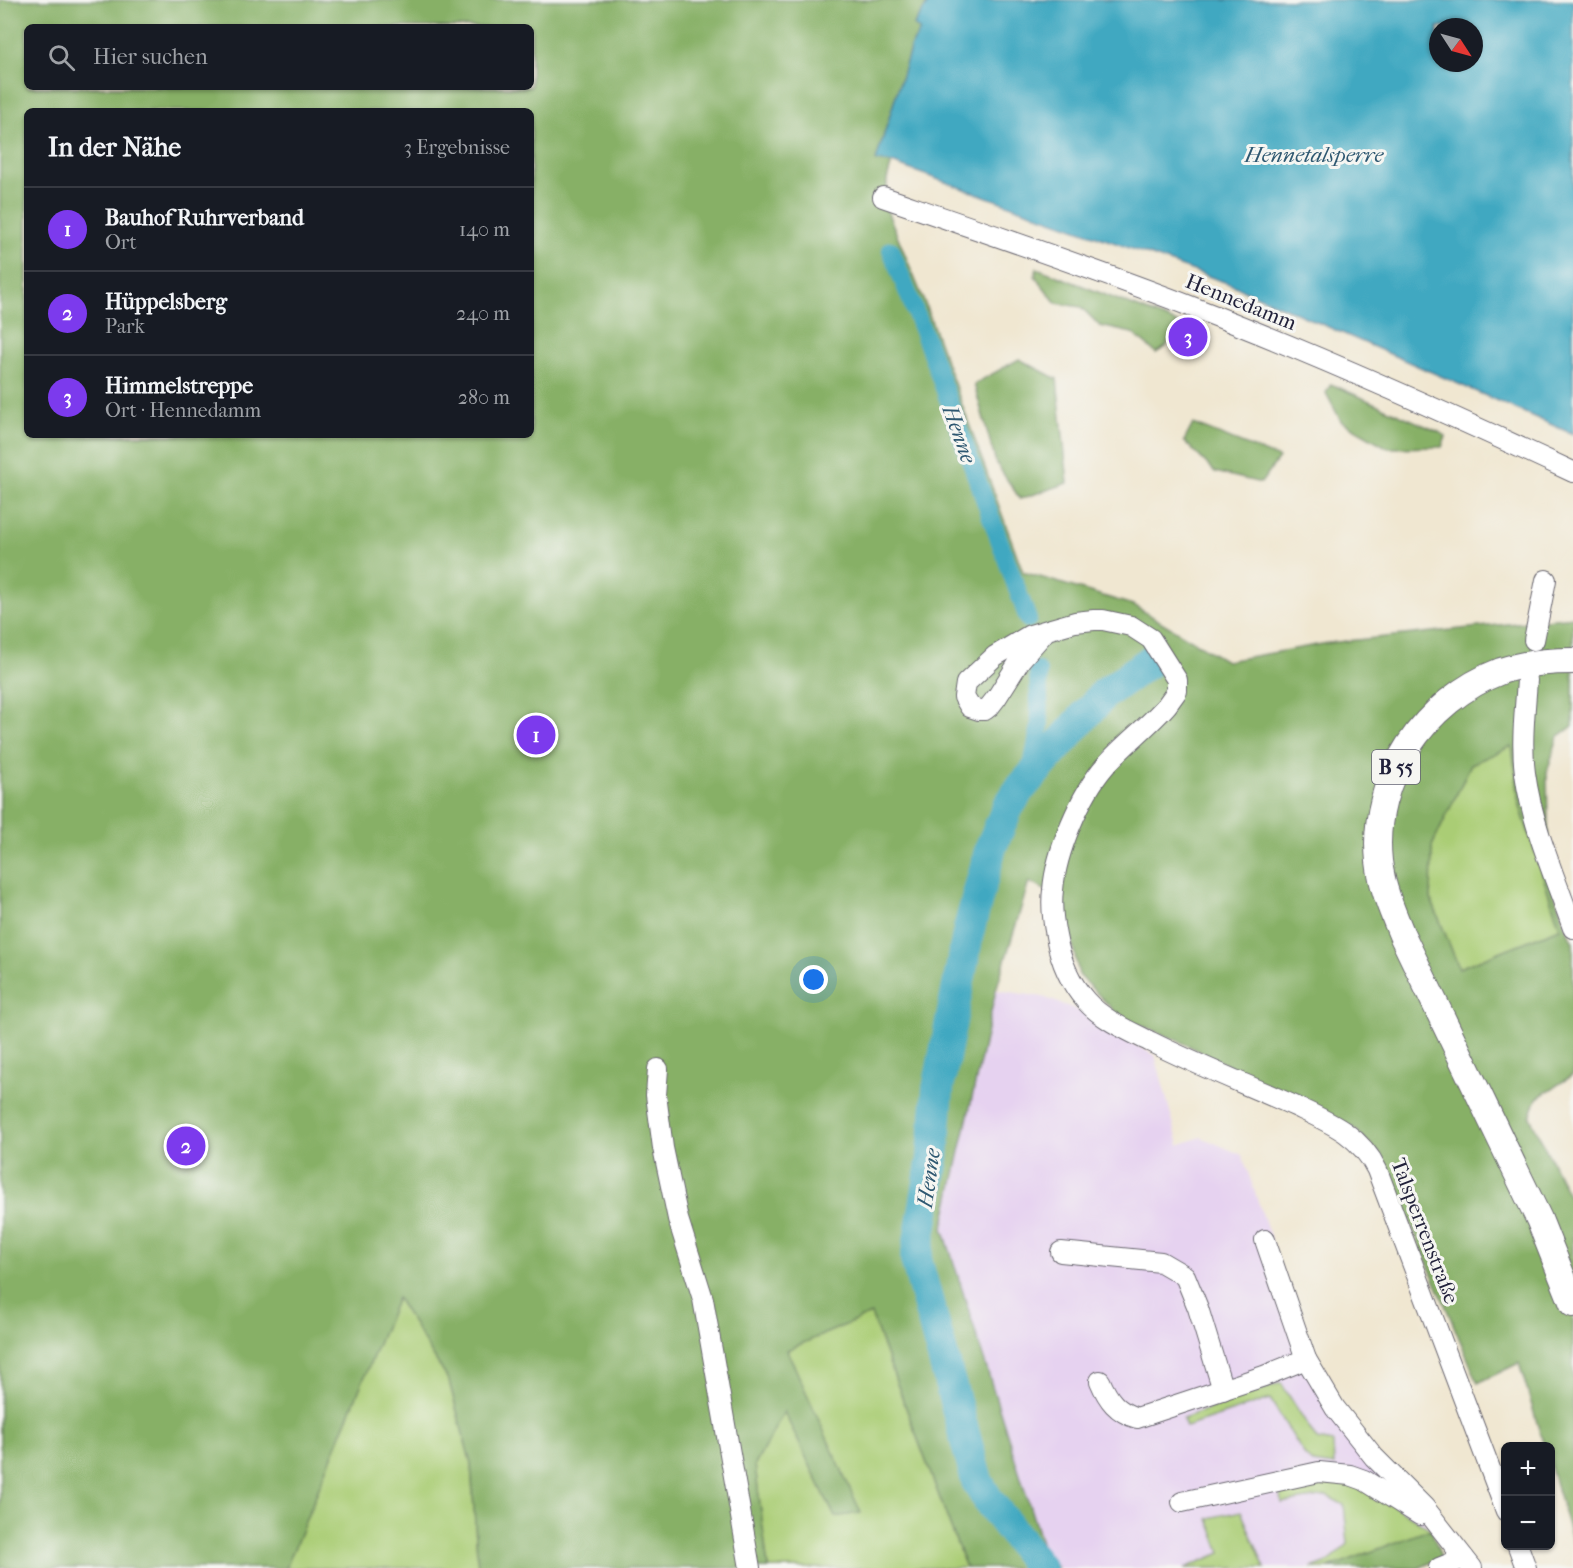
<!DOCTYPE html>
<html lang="de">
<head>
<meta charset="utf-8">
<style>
	:root { --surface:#171b24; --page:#20242c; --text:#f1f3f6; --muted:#9ea1a6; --line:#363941; --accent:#7c3aed }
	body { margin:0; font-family:"IM FELL French Canon",serif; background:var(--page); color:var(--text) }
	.controls { position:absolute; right:18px; bottom:18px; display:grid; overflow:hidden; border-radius:9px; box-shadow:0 2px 4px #0004 }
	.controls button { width:54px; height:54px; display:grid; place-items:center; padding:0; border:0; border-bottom:2px solid var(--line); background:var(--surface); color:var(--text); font:30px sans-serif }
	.compass { position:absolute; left:1429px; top:18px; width:54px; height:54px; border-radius:50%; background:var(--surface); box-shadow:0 2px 4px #0004; rotate:126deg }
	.you { position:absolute; left:814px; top:980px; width:21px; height:21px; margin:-15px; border:4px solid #fff; border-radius:50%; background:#1a73e8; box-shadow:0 0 0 9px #1a73e833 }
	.badge { display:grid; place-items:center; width:39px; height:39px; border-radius:50%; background:var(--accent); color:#fff; font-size:20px; font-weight:700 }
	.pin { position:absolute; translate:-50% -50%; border:3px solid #fff; box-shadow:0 2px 6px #0006 }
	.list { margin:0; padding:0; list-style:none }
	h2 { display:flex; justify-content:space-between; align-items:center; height:78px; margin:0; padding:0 24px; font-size:26px }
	h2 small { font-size:20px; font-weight:400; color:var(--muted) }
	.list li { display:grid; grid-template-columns:39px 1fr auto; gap:18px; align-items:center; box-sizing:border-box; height:84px; padding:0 24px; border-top:2px solid var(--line) }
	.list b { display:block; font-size:22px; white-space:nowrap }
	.list p { margin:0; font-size:20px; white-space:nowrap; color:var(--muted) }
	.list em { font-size:20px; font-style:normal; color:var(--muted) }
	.icon { flex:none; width:33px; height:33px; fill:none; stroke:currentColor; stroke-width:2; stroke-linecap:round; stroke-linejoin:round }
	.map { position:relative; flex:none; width:1573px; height:1568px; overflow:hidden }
	.search { position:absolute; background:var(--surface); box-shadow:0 2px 4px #0004; left:24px; top:24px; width:510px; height:66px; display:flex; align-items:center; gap:15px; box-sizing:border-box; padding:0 21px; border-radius:9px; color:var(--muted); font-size:22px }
	.panel { position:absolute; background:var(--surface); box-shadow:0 2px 4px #0004; left:24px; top:108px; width:510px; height:330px; border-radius:9px }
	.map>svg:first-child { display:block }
	.built { fill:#e6d2f0 }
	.green { fill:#aacd75; stroke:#667858; stroke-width:1.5 }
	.forest { fill:#87b066; stroke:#546950; stroke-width:1.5; fill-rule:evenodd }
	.water { fill:#41a8c1; stroke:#32657e; stroke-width:1.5; fill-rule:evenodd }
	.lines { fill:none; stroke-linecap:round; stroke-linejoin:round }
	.canal { stroke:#41a8c1; stroke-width:18 }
	.river { stroke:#41a8c1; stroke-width:32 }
	.minor-casing { stroke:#6a6770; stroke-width:22 }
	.major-casing { stroke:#6a6770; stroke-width:28 }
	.minor { stroke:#fff; stroke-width:20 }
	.major { stroke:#fff; stroke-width:26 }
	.labels { text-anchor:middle; stroke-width:6; stroke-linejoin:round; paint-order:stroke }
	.shield { fill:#f6f6f2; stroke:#626272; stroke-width:1.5 }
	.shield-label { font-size:20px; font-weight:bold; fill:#22223b }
	.street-label { font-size:21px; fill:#22223b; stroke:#f6f6f2 }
	.water-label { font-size:22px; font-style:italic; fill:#2e5871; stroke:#f6f6f2 }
</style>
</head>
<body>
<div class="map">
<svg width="1573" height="1568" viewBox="0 0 1573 1568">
	<rect width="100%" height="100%" fill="#f6f6f2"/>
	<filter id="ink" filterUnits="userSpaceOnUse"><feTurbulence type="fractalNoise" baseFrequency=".0167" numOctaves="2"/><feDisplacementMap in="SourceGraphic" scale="12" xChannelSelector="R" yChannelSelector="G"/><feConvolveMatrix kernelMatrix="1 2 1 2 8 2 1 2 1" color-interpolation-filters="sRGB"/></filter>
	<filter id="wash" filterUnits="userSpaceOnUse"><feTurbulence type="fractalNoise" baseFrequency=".008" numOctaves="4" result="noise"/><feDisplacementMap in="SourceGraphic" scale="24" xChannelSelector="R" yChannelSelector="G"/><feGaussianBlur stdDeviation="1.35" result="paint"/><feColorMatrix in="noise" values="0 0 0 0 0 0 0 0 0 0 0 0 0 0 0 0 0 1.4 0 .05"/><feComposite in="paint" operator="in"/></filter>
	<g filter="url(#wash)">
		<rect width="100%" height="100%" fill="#f0e7d1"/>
		<path class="built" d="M996 990 1043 997 1080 1011 1119 1037 1155 1055 1179 1145 1201 1137 1242 1155 1269 1233 1302 1357 1431 1529 1328 1568H1057L1043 1549 943 1228Z"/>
		<g class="green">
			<path d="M1512 746 1520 806 1560 928 1459 968 1431 899 1432 846 1471 764Z"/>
			<path d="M397 1297 449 1381 471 1464 478 1568H286Z"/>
			<path d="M871 1314 966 1568H768L755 1465 784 1411 835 1517 787 1349Z"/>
			<path d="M1281 1383 1317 1440 1333 1443 1334 1466 1313 1463 1305 1456 1270 1399 1186 1427 1183 1418Z"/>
			<path d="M1320 1480 1365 1488 1431 1529 1441 1558 1419 1568H1311L1328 1562 1348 1544 1344 1505 1327 1496 1282 1503 1281 1494Z"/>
			<path d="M1241 1511 1265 1568H1185L1221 1553 1208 1518Z"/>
		</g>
		<g class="forest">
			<path d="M0 0H930L914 25 920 31 911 46 876 161 892 162 887 179 886 208 924 301 1023 572 1133 605 1226 661 1328 643 1573 617V726L1558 737 1547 772 1549 878 1566 927 1573 943V1075L1537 1098 1530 1117 1573 1205V1543L1551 1468 1550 1446H1544L1519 1363 1478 1383 1382 1156 1354 1128 1181 1042 1119 1016 1079 975 1063 899 1029 882 996 990 943 1228 1043 1549 1057 1568H966L871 1314 787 1350 861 1513 835 1517 784 1412 755 1465 768 1568H478L471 1464 449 1381 397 1298 286 1568H0ZM27 27H531V87H27ZM27 111H531V435H27ZM1512 746 1520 806 1560 928 1459 968 1431 899 1432 846 1471 764Z"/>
			<path d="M1037 268 1177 323 1166 347 1156 353 1132 333 1100 326 1081 307 1056 303 1035 276Z"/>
			<path d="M1019 359 1057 379 1068 483 1020 499 996 463 974 384Z"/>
			<path d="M1331 384 1439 432 1446 437 1442 447 1388 448 1341 421 1326 393Z"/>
			<path d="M1193 424 1279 458 1261 483 1215 472 1184 441Z"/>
			<path d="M1431 1529 1441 1558 1418 1568H1328Z"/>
		</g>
		<path class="water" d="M930 0H1573V434L1230 284 892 163 876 161 911 46 920 31 914 25ZM1438 27H1474V63H1438Z"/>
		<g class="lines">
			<g class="canal">
				<path d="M891 250 929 347 1028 619"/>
				<path d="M1030 776 1040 726 1038 671"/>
			</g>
			<path class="river" d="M1040 1568 988 1500 977 1481 916 1259 933 1158 938 1089 969 929 991 847 1008 807 1020 789 1104 694 1152 660"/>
		</g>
	</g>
	<g filter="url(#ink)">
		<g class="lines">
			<defs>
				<g id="minor">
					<path d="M883 197C988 233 1092 268 1195 308 1323 357 1449 414 1573 472"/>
					<path d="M1044 633 1021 659 997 697 990 706 985 710H979L970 707 964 697 966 683 995 656 1030 635 1075 622 1094 620H1103L1131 626 1151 639 1177 680V691L1167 705C1148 727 1124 744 1105 766 1080 795 1056 852 1053 890 1051 905 1053 921 1056 936 1060 959 1070 983 1086 1001 1103 1020 1129 1031 1151 1042 1199 1066 1248 1085 1297 1107 1331 1123 1360 1135 1377 1170L1506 1511"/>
					<path d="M1534 640 1546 580"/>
					<path d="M1527 680C1525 711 1521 742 1525 773 1532 826 1555 877 1573 928"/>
					<path d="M658 1069 656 1095 663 1148 678 1219 703 1299 750 1568"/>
					<path d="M1265 1240 1306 1359"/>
					<path d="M1061 1252 1161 1262 1185 1276 1198 1308 1223 1390"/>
					<path d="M1100 1381C1108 1400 1117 1412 1137 1418L1264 1376 1306 1359 1335 1408 1374 1457 1424 1507 1472 1568"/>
					<path d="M1182 1502 1319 1472 1350 1475 1364 1480 1420 1515"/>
					<path d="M1518 1546 1526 1568"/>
					<path d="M1439 1568 1464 1558"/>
				</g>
				<path id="major" d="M1573 661C1549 661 1524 663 1501 671 1425 700 1370 779 1379 861 1382 888 1392 911 1402 935L1539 1219 1573 1304"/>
			</defs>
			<use href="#minor" class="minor-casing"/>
			<use href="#major" class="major-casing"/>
			<use href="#minor" class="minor"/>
			<use href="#major" class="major"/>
		</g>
	</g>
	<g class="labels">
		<rect class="shield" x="1372" y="750" width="48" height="34" rx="4.5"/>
		<g class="shield-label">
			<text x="1396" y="774">B 55</text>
		</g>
		<g class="street-label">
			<text transform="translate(1241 302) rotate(22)" y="7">Hennedamm</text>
			<text transform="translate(1425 1231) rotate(69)" y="7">Talsperrenstraße</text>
		</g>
		<g class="water-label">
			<text x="1314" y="162">Hennetalsperre</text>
			<text transform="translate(960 434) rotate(70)" y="8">Henne</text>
			<text transform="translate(928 1178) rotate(-82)" y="8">Henne</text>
		</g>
	</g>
</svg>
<div class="controls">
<button>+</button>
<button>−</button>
</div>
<svg class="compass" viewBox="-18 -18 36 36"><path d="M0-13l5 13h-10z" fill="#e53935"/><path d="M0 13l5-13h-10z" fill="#9ea1a6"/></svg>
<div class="you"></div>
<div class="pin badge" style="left:536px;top:735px">1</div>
<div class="pin badge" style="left:186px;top:1146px">2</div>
<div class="pin badge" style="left:1188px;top:337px">3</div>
<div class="search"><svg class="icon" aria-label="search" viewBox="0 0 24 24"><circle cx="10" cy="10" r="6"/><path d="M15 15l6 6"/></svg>Hier suchen</div>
<section class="panel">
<h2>In der Nähe<small>3 Ergebnisse</small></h2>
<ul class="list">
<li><span class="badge">1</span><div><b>Bauhof Ruhrverband</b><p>Ort</p></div><em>140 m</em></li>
<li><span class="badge">2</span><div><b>Hüppelsberg</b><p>Park</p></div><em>240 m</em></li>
<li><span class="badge">3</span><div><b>Himmelstreppe</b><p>Ort · Hennedamm</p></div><em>280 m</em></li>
</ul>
</section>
</div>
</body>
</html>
